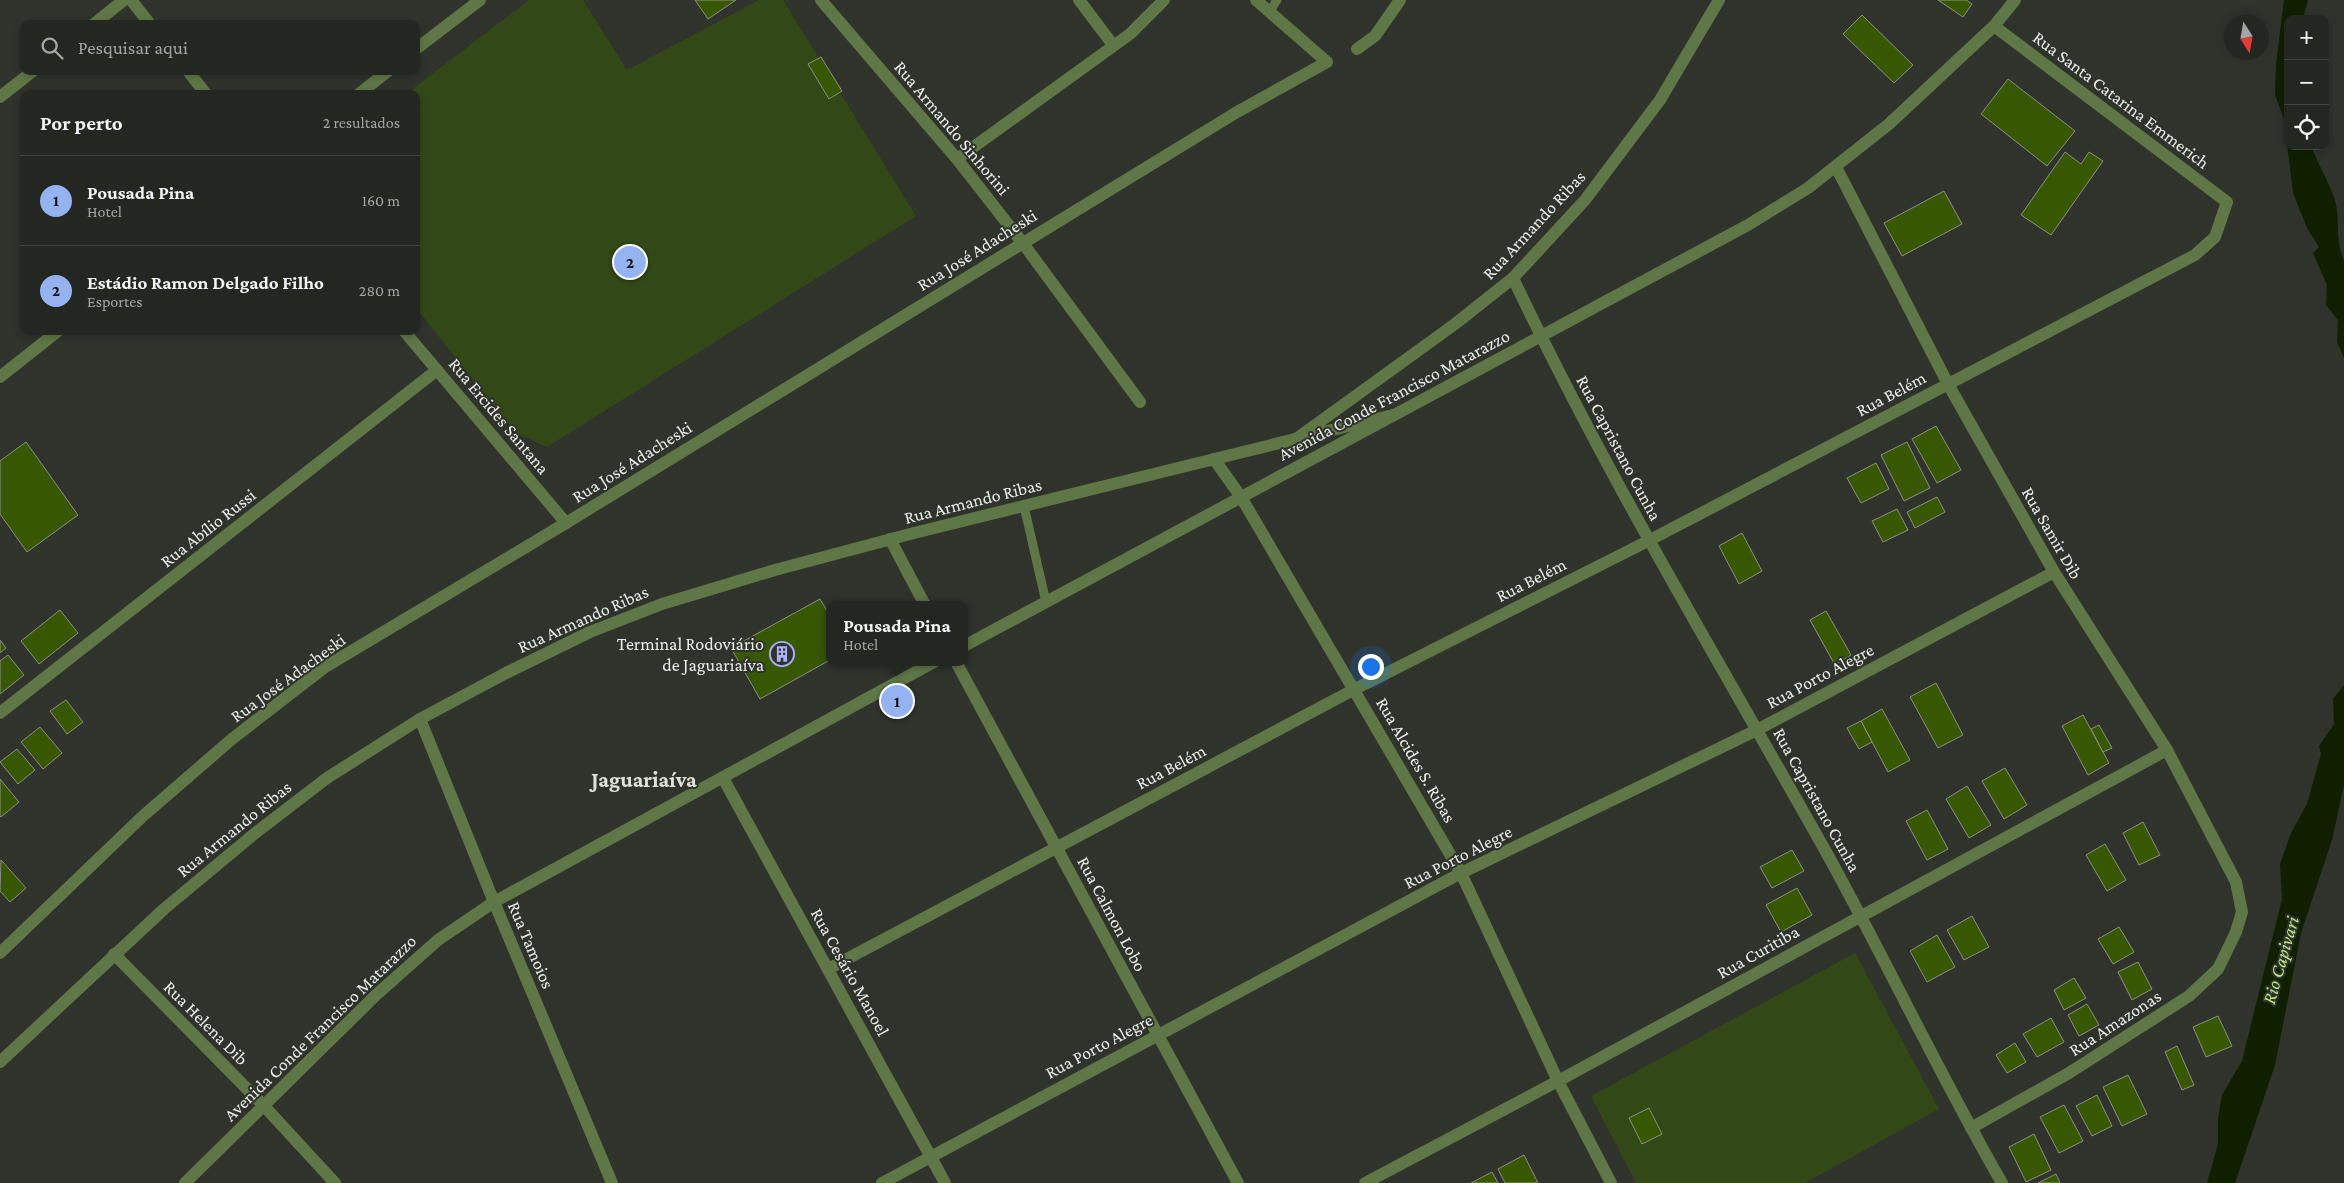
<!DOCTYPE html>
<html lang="pt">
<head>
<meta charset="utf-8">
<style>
	:root { --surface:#232621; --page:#2f322e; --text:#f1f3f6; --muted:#a3a5a5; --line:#40433f; --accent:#95b2f1 }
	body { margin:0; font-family:"Crimson Pro",serif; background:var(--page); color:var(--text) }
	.controls { position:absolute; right:15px; top:15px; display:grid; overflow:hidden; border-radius:10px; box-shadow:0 2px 8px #0003 }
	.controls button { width:45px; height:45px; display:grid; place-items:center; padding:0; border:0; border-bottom:1px solid var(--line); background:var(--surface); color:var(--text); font:25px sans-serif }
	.compass { position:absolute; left:2224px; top:15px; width:45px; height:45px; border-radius:50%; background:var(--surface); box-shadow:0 2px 8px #0003; rotate:169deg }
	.you { position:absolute; left:1370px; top:666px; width:18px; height:18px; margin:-12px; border:4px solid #fff; border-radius:50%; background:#1a73e8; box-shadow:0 0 0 8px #1a73e833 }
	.badge { display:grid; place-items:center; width:32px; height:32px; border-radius:50%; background:var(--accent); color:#111; font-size:16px; font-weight:700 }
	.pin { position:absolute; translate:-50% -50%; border:2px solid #fff; box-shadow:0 1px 5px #0006 }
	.popup { position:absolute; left:826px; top:601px; width:142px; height:65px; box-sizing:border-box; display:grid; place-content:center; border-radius:10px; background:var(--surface); filter:drop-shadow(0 1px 4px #0005); font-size:16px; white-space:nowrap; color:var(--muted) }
	.popup b { font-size:19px; color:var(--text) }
	.popup::after { content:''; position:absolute; left:50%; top:100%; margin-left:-10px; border:10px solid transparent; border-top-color:var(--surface) }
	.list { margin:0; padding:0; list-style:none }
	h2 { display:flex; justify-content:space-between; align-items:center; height:65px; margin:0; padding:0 20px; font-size:21px }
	h2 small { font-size:16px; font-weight:400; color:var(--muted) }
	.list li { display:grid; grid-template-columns:32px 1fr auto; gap:15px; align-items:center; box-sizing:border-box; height:90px; padding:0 20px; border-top:1px solid var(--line) }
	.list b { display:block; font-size:19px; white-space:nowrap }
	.list p { margin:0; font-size:16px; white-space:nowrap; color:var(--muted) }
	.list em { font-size:16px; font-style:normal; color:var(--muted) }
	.icon { flex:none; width:28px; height:28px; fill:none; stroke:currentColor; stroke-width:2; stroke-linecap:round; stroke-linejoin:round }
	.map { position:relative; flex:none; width:2344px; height:1183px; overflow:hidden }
	.search { position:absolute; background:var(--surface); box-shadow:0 2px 8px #0003; left:20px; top:20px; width:400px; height:55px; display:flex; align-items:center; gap:12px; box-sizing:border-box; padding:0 18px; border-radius:10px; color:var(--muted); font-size:19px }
	.panel { position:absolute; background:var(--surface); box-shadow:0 2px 8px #0003; left:20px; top:90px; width:400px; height:245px; border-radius:10px }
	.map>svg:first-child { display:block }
	.green { fill:#334817 }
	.water { fill:#0f1f00 }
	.building { fill:#385703; stroke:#8b8f87 }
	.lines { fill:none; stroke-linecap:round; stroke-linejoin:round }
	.service { stroke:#5f7746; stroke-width:9 }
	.minor { stroke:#5f7746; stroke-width:12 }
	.tertiary { stroke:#5f7746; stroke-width:12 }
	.labels { text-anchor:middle; stroke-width:4; stroke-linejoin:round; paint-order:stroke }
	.street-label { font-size:18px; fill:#eaede8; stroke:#2f332c }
	.poi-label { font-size:18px; fill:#eaede8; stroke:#2f332c; text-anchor:end }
	.water-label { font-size:19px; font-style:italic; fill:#b6e681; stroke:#2f332c }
	.district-label { font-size:22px; font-weight:bold; fill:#dee2da; stroke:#2f332c }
</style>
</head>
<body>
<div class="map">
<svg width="2344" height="1183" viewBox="0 0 2344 1183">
	<rect width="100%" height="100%" fill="#2f332c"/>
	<g class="green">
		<path d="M529 0H583L627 70 759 0H783L916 216 547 447 516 433 416 308V94H406Z"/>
		<path d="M1855 953 1939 1109 1805 1183H1636L1591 1096Z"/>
	</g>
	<g class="water">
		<path d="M2284 0H2308L2303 19H2288V146H2311C2318 164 2329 182 2335 200 2341 220 2334 240 2344 260V358L2337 342 2338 320 2326 305 2327 285 2313 253 2319 247 2307 228 2293 193 2284 119 2275 95 2276 64Z"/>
		<path d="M2344 685V785L2332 840 2301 933 2275 1065 2235 1183H2207L2218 1144V1118L2222 1095 2242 1061 2282 899 2280 864 2291 833 2307 804 2321 754 2319 746 2334 724 2333 699Z"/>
	</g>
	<g class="building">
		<path d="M695 0H736L708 19Z"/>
		<path d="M1938 0H1966L1972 4 1963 17Z"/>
		<path d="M1862 15 1913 65 1894 83 1843 34Z"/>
		<path d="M821 57 842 91 829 99 808 64Z"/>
		<path d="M2008 79 2075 131 2047 166 1981 114Z"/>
		<path d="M2065 152 2081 164 2089 152 2103 161 2051 235 2021 215Z"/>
		<path d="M1944 191 1962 224 1902 256 1884 223Z"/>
		<path d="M1936 426 1961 470 1937 483 1912 439Z"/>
		<path d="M26 442 78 515 27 552 0 514V461Z"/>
		<path d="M1907 442 1930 488 1904 501 1881 455Z"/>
		<path d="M1876 463 1889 489 1861 503 1847 478Z"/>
		<path d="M1937 497 1945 512 1915 528 1907 512Z"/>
		<path d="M1897 509 1908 530 1883 542 1872 521Z"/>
		<path d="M1742 533 1762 571 1739 584 1719 546Z"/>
		<path d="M820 599 830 616V660L760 699 731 648Z"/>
		<path d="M60 610 78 633 39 664 21 641Z"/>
		<path d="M1826 611 1851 655 1835 665 1810 620Z"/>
		<path d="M0 640 6 648 0 653Z"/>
		<path d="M8 655 24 675 0 694V661Z"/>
		<path d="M1936 683 1963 735 1938 748 1910 697Z"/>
		<path d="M66 700 83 722 67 734 50 711Z"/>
		<path d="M1882 709 1910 760 1888 772 1861 721Z"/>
		<path d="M2083 715 2109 763 2088 775 2062 726Z"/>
		<path d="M1861 721 1872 742 1859 749 1847 728Z"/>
		<path d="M2099 725 2112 748 2103 752 2091 729Z"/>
		<path d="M40 727 62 753 43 769 21 742Z"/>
		<path d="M17 749 35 770 18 784 0 762Z"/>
		<path d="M2005 768 2027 805 2004 819 1982 781Z"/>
		<path d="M0 779 19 802 1 817 0 816Z"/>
		<path d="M1967 786 1991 825 1969 838 1946 799Z"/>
		<path d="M1927 810 1948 849 1927 860 1906 821Z"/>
		<path d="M2143 822 2160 855 2139 865 2123 833Z"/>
		<path d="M2105 844 2126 880 2107 891 2086 855Z"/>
		<path d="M1792 850 1804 871 1772 888 1760 867Z"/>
		<path d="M1 860 26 888 10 902 0 891Z"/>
		<path d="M1797 888 1812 915 1781 932 1766 905Z"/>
		<path d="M1972 916 1989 947 1964 960 1947 930Z"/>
		<path d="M2119 927 2134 952 2113 964 2098 939Z"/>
		<path d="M1937 935 1955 967 1927 982 1910 951Z"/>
		<path d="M2138 962 2152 989 2132 1000 2118 972Z"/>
		<path d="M2074 978 2086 998 2064 1010 2054 990Z"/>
		<path d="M2087 1004 2099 1025 2079 1036 2068 1015Z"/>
		<path d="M2218 1016 2232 1046 2206 1057 2193 1027Z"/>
		<path d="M2051 1018 2064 1042 2037 1057 2023 1034Z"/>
		<path d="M2015 1043 2026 1062 2007 1073 1996 1055Z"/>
		<path d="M2177 1046 2194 1085 2182 1090 2165 1052Z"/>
		<path d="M2128 1075 2147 1114 2122 1126 2103 1087Z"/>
		<path d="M2097 1095 2112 1126 2092 1136 2076 1106Z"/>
		<path d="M2064 1105 2083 1141 2059 1153 2040 1117Z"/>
		<path d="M1649 1108 1662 1134 1642 1144 1629 1118Z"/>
		<path d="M2034 1134 2051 1170 2026 1182 2009 1147Z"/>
		<path d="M1524 1155 1538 1183H1505L1498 1169Z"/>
		<path d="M1492 1172 1498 1183H1471Z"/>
		<path d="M2056 1174 2060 1183H2038Z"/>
	</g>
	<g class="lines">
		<g class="service">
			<path d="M1270 11 1277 0"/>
			<path d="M1024 506 1046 602"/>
		</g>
		<g class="minor">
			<path d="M131 0 150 24"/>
			<path d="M821 0 957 159 1022 242 1140 402"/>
			<path d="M1079 0 1113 45"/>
			<path d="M94 24 124 0"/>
			<path d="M416 49 480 0"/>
			<path d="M1357 49 1375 36 1400 0"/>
			<path d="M188 71 206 94"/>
			<path d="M359 94 388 71"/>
			<path d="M0 97 33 71"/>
			<path d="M957 159 1130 34 1164 0"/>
			<path d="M1836 167 1948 384 2054 572 2167 750 2236 882 2242 912 2236 932 2218 969 2189 996 2069 1073 1971 1128"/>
			<path d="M1513 278C1606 475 1719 661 1825 850 1886 960 1939 1074 2002 1183"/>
			<path d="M404 331 566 523"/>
			<path d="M0 377 58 331"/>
			<path d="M1296 439 1455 324 1513 278 1585 200 1660 100 1719 0"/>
			<path d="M1214 459 1241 497 1461 873 1558 1081 1611 1183"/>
			<path d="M890 539 925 605"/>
			<path d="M956 662 1238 1183"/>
			<path d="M0 713 437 370"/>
			<path d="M420 719 494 902 612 1183"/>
			<path d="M723 778 945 1183"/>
			<path d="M0 953 143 816 232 739 325 667 566 523 1237 112 1327 62 1256 0"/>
			<path d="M114 954 264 1106 335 1183"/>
			<path d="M828 969 1355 689 1648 541 2195 255 2215 237 2227 202 1994 26"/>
			<path d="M882 1183 1461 873 1757 730 2054 572"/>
			<path d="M1365 1183 1558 1081 2167 750"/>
		</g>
		<g class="tertiary">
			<path d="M964 646 1748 225 1808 188 1889 124 1994 26 2015 0"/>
			<path d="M0 1062 164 909 254 834 327 778 420 719 506 673 590 632 662 604 775 570 914 533 1393 415"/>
			<path d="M185 1183 376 995 438 940 494 902 934 662"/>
		</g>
	</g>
	<defs>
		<symbol id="building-ring" viewBox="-11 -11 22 22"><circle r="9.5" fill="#2f332c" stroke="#a9b0fc" stroke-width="1.5"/><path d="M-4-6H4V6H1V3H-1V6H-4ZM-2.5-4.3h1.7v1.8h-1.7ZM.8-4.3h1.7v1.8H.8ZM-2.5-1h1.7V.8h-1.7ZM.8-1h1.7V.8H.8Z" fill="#a9b0fc"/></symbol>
	</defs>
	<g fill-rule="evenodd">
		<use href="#building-ring" x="768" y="640" width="28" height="28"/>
	</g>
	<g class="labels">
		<g class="street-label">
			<text transform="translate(2121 100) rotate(37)" y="6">Rua Santa Catarina Emmerich</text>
			<text transform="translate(952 128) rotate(50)" y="6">Rua Armando Sinhorini</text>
			<text transform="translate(1534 225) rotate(-47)" y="6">Rua Armando Ribas</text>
			<text transform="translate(977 250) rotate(-32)" y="6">Rua José Adacheski</text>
			<text transform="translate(1891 394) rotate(-28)" y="6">Rua Belém</text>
			<text transform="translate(1394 395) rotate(-28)" y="6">Avenida Conde Francisco Matarazzo</text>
			<text transform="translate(499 416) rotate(50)" y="6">Rua Ercides Santana</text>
			<text transform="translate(1619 448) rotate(62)" y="6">Rua Capristano Cunha</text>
			<text transform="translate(632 462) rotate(-32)" y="6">Rua José Adacheski</text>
			<text transform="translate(973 501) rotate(-14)" y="6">Rua Armando Ribas</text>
			<text transform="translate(208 528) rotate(-38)" y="6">Rua Abílio Russi</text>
			<text transform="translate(2052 533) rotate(60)" y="6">Rua Samir Dib</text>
			<text transform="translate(1531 580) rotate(-27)" y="6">Rua Belém</text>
			<text transform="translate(583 619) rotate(-24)" y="6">Rua Armando Ribas</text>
			<text transform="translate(1820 676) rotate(-28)" y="6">Rua Porto Alegre</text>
			<text transform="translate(288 678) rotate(-36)" y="6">Rua José Adacheski</text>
			<text transform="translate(1416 760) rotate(60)" y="6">Rua Alcides S. Ribas</text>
			<text transform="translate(1171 767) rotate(-28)" y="6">Rua Belém</text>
			<text transform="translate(1817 800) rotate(61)" y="6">Rua Capristano Cunha</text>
			<text transform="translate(234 829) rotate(-39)" y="6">Rua Armando Ribas</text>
			<text transform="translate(1458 857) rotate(-27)" y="6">Rua Porto Alegre</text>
			<text transform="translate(1112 914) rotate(62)" y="6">Rua Calmon Lobo</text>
			<text transform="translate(531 945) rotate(67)" y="6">Rua Tamoios</text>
			<text transform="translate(1758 952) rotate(-29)" y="6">Rua Curitiba</text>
			<text transform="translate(850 972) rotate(61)" y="6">Rua Cesário Manoel</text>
			<text transform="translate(206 1023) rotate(45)" y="6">Rua Helena Dib</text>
			<text transform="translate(2115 1023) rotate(-33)" y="6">Rua Amazonas</text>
			<text transform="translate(320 1028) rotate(-44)" y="6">Avenida Conde Francisco Matarazzo</text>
			<text transform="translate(1099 1046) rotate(-28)" y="6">Rua Porto Alegre</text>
		</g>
		<g class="poi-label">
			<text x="764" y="650">Terminal Rodoviário<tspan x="764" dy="21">de Jaguariaíva</tspan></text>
		</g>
		<g class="water-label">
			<text transform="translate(2280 960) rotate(-74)" y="7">Rio Capivari</text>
		</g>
		<g class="district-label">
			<text x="644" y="787">Jaguariaíva</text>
		</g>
	</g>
</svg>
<div class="controls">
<button>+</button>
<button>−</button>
<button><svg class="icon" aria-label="locate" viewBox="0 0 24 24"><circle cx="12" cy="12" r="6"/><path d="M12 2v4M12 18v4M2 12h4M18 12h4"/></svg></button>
</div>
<svg class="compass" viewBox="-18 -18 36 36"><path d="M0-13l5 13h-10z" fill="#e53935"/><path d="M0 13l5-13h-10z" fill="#a3a5a5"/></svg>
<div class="you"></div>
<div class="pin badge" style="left:897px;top:701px">1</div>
<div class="popup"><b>Pousada Pina</b>Hotel</div>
<div class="pin badge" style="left:630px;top:262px">2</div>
<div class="search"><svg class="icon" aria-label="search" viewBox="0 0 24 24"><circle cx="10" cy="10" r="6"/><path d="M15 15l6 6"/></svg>Pesquisar aqui</div>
<section class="panel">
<h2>Por perto<small>2 resultados</small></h2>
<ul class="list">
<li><span class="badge">1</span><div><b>Pousada Pina</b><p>Hotel</p></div><em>160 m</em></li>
<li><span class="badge">2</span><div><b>Estádio Ramon Delgado Filho</b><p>Esportes</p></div><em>280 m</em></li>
</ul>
</section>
</div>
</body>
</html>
